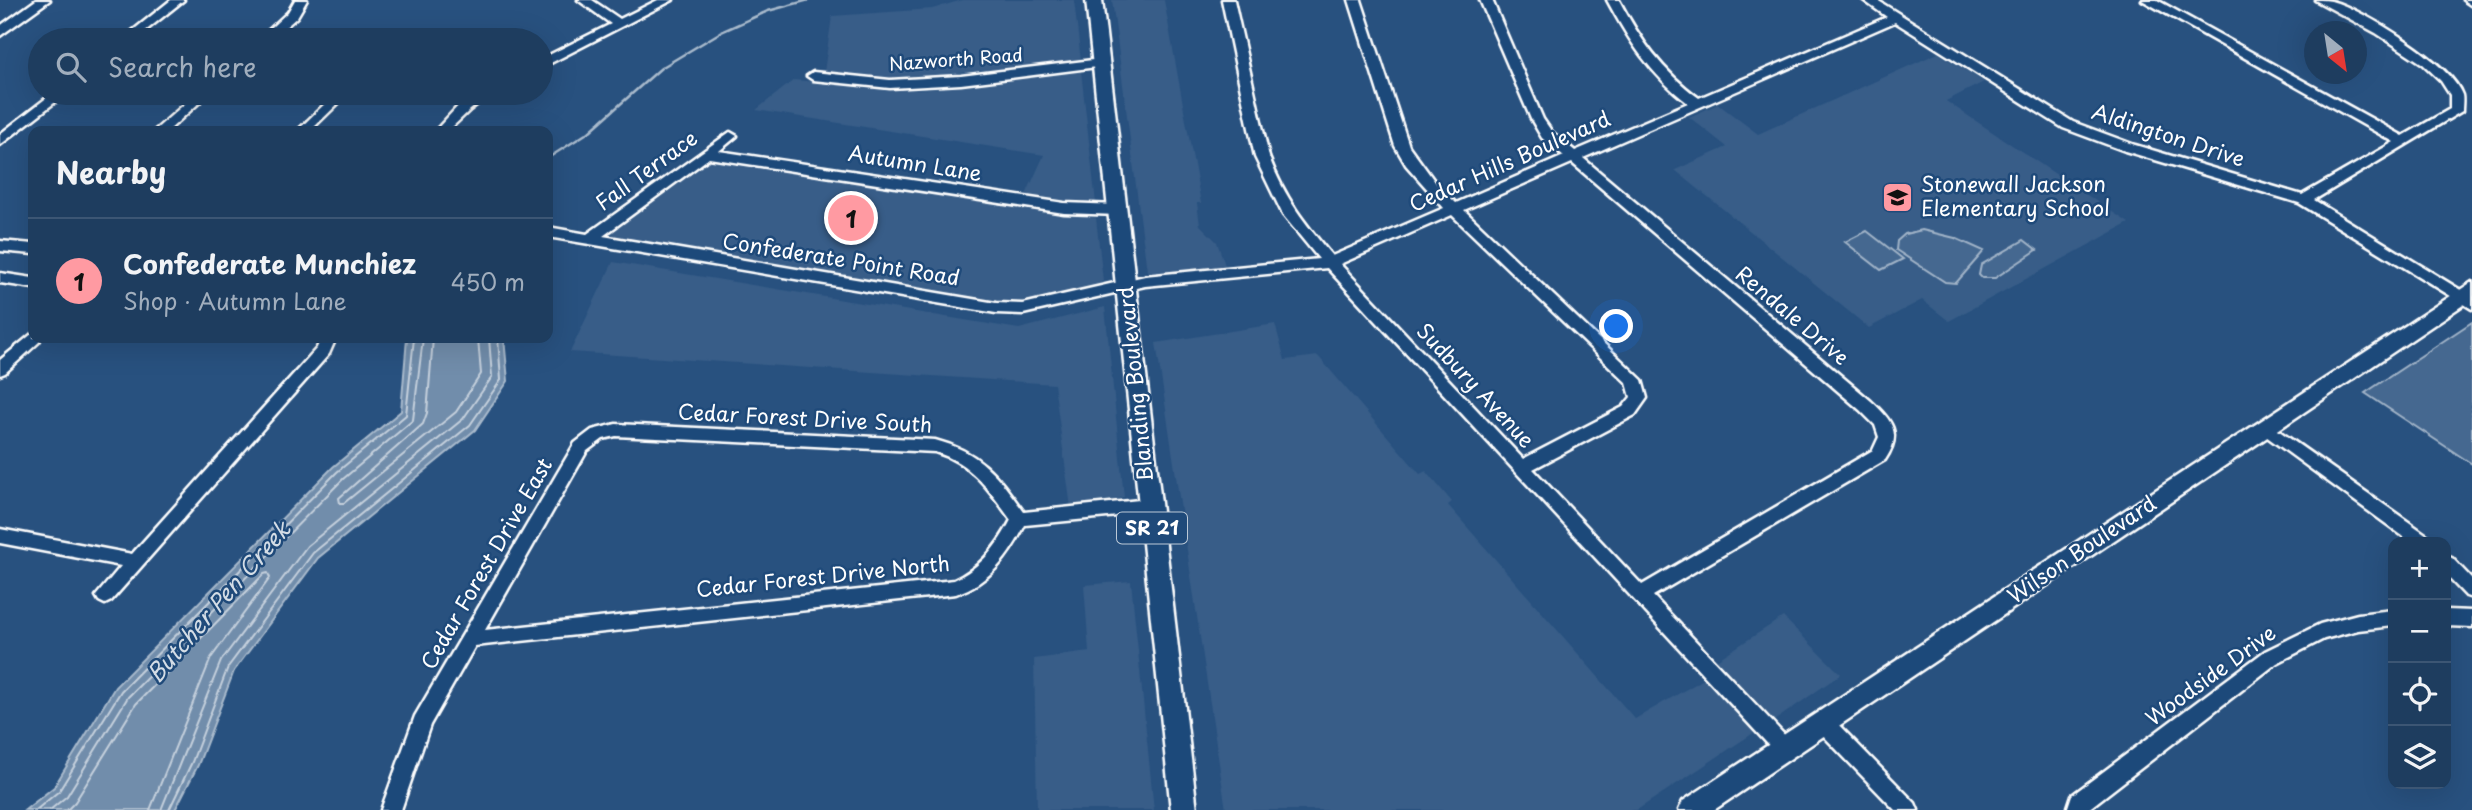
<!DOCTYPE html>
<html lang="en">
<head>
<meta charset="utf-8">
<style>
	:root { --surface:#1e3d5f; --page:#264465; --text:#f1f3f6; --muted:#a1aebd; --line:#3c5674; --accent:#ff9aa2 }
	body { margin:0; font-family:"Playpen Sans",sans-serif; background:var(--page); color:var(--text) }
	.controls { position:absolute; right:21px; bottom:21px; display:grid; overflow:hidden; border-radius:14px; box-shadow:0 7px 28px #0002 }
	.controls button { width:63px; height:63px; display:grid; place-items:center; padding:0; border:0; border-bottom:2px solid var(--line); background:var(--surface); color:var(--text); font:35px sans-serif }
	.compass { position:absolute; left:2304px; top:21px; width:63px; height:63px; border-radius:50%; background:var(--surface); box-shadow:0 7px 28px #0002; rotate:150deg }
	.you { position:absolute; left:1617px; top:327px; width:24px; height:24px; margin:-18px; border:5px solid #fff; border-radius:50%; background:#1a73e8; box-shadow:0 0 0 10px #1a73e833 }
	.badge { display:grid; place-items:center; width:46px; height:46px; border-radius:50%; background:var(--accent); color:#111; font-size:23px; font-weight:700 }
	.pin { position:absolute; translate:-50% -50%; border:4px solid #fff; box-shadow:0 2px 7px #0006 }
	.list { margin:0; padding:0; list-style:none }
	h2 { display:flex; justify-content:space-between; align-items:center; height:91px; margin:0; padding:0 28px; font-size:30px }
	h2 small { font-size:23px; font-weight:400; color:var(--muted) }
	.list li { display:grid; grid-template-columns:46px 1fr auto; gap:21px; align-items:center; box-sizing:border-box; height:126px; padding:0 28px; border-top:2px solid var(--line) }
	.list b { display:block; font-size:26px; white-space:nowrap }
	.list p { margin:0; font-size:23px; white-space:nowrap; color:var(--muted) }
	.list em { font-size:23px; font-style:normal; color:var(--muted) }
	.icon { flex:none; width:38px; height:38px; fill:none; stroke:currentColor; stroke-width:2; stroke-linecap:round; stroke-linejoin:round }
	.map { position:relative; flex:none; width:2472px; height:810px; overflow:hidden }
	.search { position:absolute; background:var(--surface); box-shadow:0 7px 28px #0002; left:28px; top:28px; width:525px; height:77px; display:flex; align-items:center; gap:18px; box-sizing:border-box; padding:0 24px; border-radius:38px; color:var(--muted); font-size:26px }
	.panel { position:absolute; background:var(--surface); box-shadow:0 7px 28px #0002; left:28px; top:126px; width:525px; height:217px; border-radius:14px }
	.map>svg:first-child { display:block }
	.built { fill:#375d88 }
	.green { fill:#446890; stroke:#a2b4c8; stroke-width:2 }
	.water { fill:#718dab; stroke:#aabbcd; stroke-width:2 }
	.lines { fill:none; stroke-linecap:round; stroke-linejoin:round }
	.shore { stroke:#c6d1dd; stroke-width:2 }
	.stream { stroke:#aabbcd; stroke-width:2.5 }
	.minor-casing { stroke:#fff; stroke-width:5 }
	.major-casing { stroke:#fff; stroke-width:5 }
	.minor { fill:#1f4a7a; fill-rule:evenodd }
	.major { fill:#1f4a7a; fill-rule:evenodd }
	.labels { text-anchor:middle; stroke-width:5; stroke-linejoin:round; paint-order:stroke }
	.far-street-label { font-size:18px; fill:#fff; stroke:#1f4a7a }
	.shield { fill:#1f4a7a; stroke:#bcc9d7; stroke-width:2 }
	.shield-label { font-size:19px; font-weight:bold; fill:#fff }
	.street-label { font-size:21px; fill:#fff; stroke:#1f4a7a }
	.poi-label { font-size:21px; fill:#fff; stroke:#1f4a7a; text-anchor:start }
	.water-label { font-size:23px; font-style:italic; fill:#d4dde6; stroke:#1f4a7a }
</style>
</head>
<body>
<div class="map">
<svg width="2472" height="810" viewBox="0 0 2472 810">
	<rect width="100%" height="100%" fill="#28517f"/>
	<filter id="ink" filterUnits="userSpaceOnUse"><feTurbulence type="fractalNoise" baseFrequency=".0143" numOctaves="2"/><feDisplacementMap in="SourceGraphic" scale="14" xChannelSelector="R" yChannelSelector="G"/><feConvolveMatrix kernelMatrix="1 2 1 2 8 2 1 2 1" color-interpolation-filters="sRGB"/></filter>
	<g filter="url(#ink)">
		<g class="built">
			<path d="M962 0H1074L1081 61 888 80 824 72 832 16 932 9Z"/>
			<path d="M1112 0H1164L1201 203H1197L1200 225 1217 242 1226 268 1170 274 1147 271Z"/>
			<path d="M1938 53 1984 82 1946 101 2129 223 1949 321 1922 300 1869 328 1675 170 1727 147 1689 117 1718 104 1758 134Z"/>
			<path d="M1081 71 1096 203 1089 205 1025 197 1044 155 756 110 794 80 920 90Z"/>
			<path d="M718 157 1096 218 1103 281 1098 285 1021 303 954 296 614 238 611 231 703 160Z"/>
			<path d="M613 262 1019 329 1105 307 1124 497 1098 505 1071 508 1054 384 570 352Z"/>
			<path d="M1275 324 1285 360 1318 356 1420 474 1426 471 1452 502 1448 505 1635 719 1709 676 1755 727V732L1637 810H1226L1156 343Z"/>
			<path d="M1131 581 1154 810H1037L1034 659 1089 652 1084 585Z"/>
			<path d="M1783 617 1841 674 1774 721 1761 715 1712 663Z"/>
		</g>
		<g class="green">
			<path d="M1922 230 1955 238 1984 251 1956 283 1945 282 1896 250 1897 241 1905 234Z"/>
			<path d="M1867 231 1903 259 1881 270 1845 242Z"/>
			<path d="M2024 240 2037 250 1995 278H1982L1979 275 1981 265Z"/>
			<path d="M2472 322V464L2365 393Z"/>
		</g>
		<path class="water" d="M407 338H504L508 381 475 430 318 558 234 671 198 765 175 810H25L54 787 115 687 333 467 401 411Z"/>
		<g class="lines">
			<g class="shore">
				<path d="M433 338 427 413 423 424 339 498 340 503H344L456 412 481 374 478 338"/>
				<path d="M36 810 59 791 121 691 337 472 406 415 414 338"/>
				<path d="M50 810 67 796 128 697 343 479 413 420 423 338"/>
				<path d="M67 810 75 802 136 704 264 574 268 573 270 578 211 658 150 810"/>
				<path d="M161 810 221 661 307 546 463 419 492 377 489 338"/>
				<path d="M169 810 192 762 228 667 313 553 470 425 501 380 498 338"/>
			</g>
			<path class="stream" d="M548 158 589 132 661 68 721 32 768 11 809 0"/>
			<defs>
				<g id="minor">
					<path d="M36 0H50L0 36V26Z"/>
					<path d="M171 0H184L134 40H121Z"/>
					<path d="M295 0H307L297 17 271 40H258L288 12Z"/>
					<path d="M578 0H592L620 19 658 0H673L541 68V59L611 24Z"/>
					<path d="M1222 0H1234L1269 157C1285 199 1304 222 1332 256L1444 208 1406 165 1395 146 1349 0H1361L1409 146 1438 186 1456 203 1564 156 1542 138 1531 119 1480 0H1492L1543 119 1552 132 1575 151 1688 103C1650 74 1629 41 1607 0H1619C1640 40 1662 71 1699 98L1887 17 1863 0H1877L2073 122 2135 145 2302 195 2394 142 2142 0H2157L2403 136 2450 109V95L2441 81 2423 64 2376 33 2315 0C2320 0 2327 0 2331 1 2362 9 2452 64 2462 95 2463 99 2462 106 2462 111L2314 200 2472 297V309L2299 203 2125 151 2063 128 1895 22 1583 158 1871 401C1892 420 1903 434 1885 460L1653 596 1791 742 1794 748 1791 754 1784 757 1777 754 1327 268 1145 286 1023 314 996 313 548 237V227L587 234 730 132 737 136 719 151 1064 203 1118 205 1125 210 1118 215 1064 213 709 158 603 236 996 303 1023 304 1145 276 1319 259 1283 215 1255 157ZM1572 163 1860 410 1875 425 1879 437 1873 450 1642 585 1533 469 1635 415 1647 398 1642 380 1464 210ZM1452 215 1627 383 1631 397 1623 407 1523 459 1340 264Z"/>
					<path d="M2463 0H2472V6Z"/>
					<path d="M1101 59 1105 60V66L961 84 890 88 813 80 807 76 813 72 890 80 961 76Z"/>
					<path d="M53 93H67L0 145V134Z"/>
					<path d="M197 93H210L168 131H154Z"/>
					<path d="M336 93H349L310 131H297Z"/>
					<path d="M478 93H492L470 110 448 131H435L460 104Z"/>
					<path d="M0 241 33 244V254L0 251Z"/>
					<path d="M0 273 33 278V288L0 283Z"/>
					<path d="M33 333V338H41L39 342 5 373 0 375V360Z"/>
					<path d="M321 338H336L329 354 111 601 105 604 99 601 96 596 121 566 0 543V529L132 554 317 348Z"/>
					<path d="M2265 421 2430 537 2432 542H2411L2259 431 2257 427 2259 423Z"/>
					<path d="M616 424 935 440C981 452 997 475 1024 512L1149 499 1155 501 1157 506 1155 511 1149 513 1025 525C1009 557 990 582 956 594L475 646 430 725 401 810H381L415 716 575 443 592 430ZM616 436 935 452C972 463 990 491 1011 520 998 545 981 568 954 580L485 630 587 451 603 439Z"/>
					<path d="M2446 556 2452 558 2472 579V598L2466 596 2446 575Z"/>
					<path d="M2393 610V626L2358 630 2324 639 2277 663 2087 810H2067L2072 795 2265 651 2320 624 2358 614Z"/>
					<path d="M2446 610 2472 611V627L2446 626Z"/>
					<path d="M1823 713 1830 716 1915 803 1918 810H1895L1816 728 1814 722 1816 716Z"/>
				</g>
				<g id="major">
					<path d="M1086 0H1102L1197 810H1171Z"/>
					<path d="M2472 282V299L1714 810H1679L1683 801Z"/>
				</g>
			</defs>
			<use href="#minor" class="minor-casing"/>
			<use href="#major" class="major-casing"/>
			<use href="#minor" class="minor"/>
			<use href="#major" class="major"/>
		</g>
	</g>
	<defs>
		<symbol id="school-square" viewBox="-11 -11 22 22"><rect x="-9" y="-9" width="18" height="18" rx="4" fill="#ff9aa2" stroke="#1f4a7a"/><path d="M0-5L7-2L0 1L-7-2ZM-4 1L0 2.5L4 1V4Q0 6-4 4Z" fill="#111"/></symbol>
	</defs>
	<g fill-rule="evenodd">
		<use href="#school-square" x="1880" y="180" width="35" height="35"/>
	</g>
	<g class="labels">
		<g class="far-street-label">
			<text transform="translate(956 60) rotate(-4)" y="6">Nazworth Road</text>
		</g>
		<rect class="shield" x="1117" y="512.5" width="70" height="31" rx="5"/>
		<g class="shield-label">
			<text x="1152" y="535">SR 21</text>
		</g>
		<g class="street-label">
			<text transform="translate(2168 136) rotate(18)" y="7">Aldington Drive</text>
			<text transform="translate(1510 162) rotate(-24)" y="7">Cedar Hills Boulevard</text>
			<text transform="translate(915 164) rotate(9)" y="7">Autumn Lane</text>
			<text transform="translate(647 171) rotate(-36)" y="7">Fall Terrace</text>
			<text transform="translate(841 260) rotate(9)" y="7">Confederate Point Road</text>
			<text transform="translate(1792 316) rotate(40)" y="7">Rendale Drive</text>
			<text transform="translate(1136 384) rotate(-96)" y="7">Blanding Boulevard</text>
			<text transform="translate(1475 386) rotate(47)" y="7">Sudbury Avenue</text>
			<text transform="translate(805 419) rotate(3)" y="7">Cedar Forest Drive South</text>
			<text transform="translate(2082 550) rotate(-34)" y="7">Wilson Boulevard</text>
			<text transform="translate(487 564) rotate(-60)" y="7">Cedar Forest Drive East</text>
			<text transform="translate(823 577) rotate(-6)" y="7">Cedar Forest Drive North</text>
			<text transform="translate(2211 676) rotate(-36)" y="7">Woodside Drive</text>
		</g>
		<g class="poi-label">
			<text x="1921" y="192">Stonewall Jackson<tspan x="1921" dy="24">Elementary School</tspan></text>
		</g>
		<g class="water-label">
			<text transform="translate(219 602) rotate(-49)" y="8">Butcher Pen Creek</text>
		</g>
	</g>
</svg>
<div class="controls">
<button>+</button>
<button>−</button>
<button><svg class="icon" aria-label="locate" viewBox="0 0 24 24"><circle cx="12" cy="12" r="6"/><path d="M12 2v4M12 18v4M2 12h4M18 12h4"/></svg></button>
<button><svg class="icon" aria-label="layers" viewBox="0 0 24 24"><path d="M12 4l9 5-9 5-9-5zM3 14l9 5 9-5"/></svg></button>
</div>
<svg class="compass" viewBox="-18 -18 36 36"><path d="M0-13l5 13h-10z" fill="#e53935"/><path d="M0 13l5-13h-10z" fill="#a1aebd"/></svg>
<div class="you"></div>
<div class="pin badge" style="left:851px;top:218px">1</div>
<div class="search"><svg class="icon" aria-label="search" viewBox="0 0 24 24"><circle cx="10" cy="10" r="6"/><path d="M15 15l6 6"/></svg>Search here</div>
<section class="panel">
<h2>Nearby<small></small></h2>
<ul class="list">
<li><span class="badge">1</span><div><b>Confederate Munchiez</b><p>Shop · Autumn Lane</p></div><em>450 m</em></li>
</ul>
</section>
</div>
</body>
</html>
